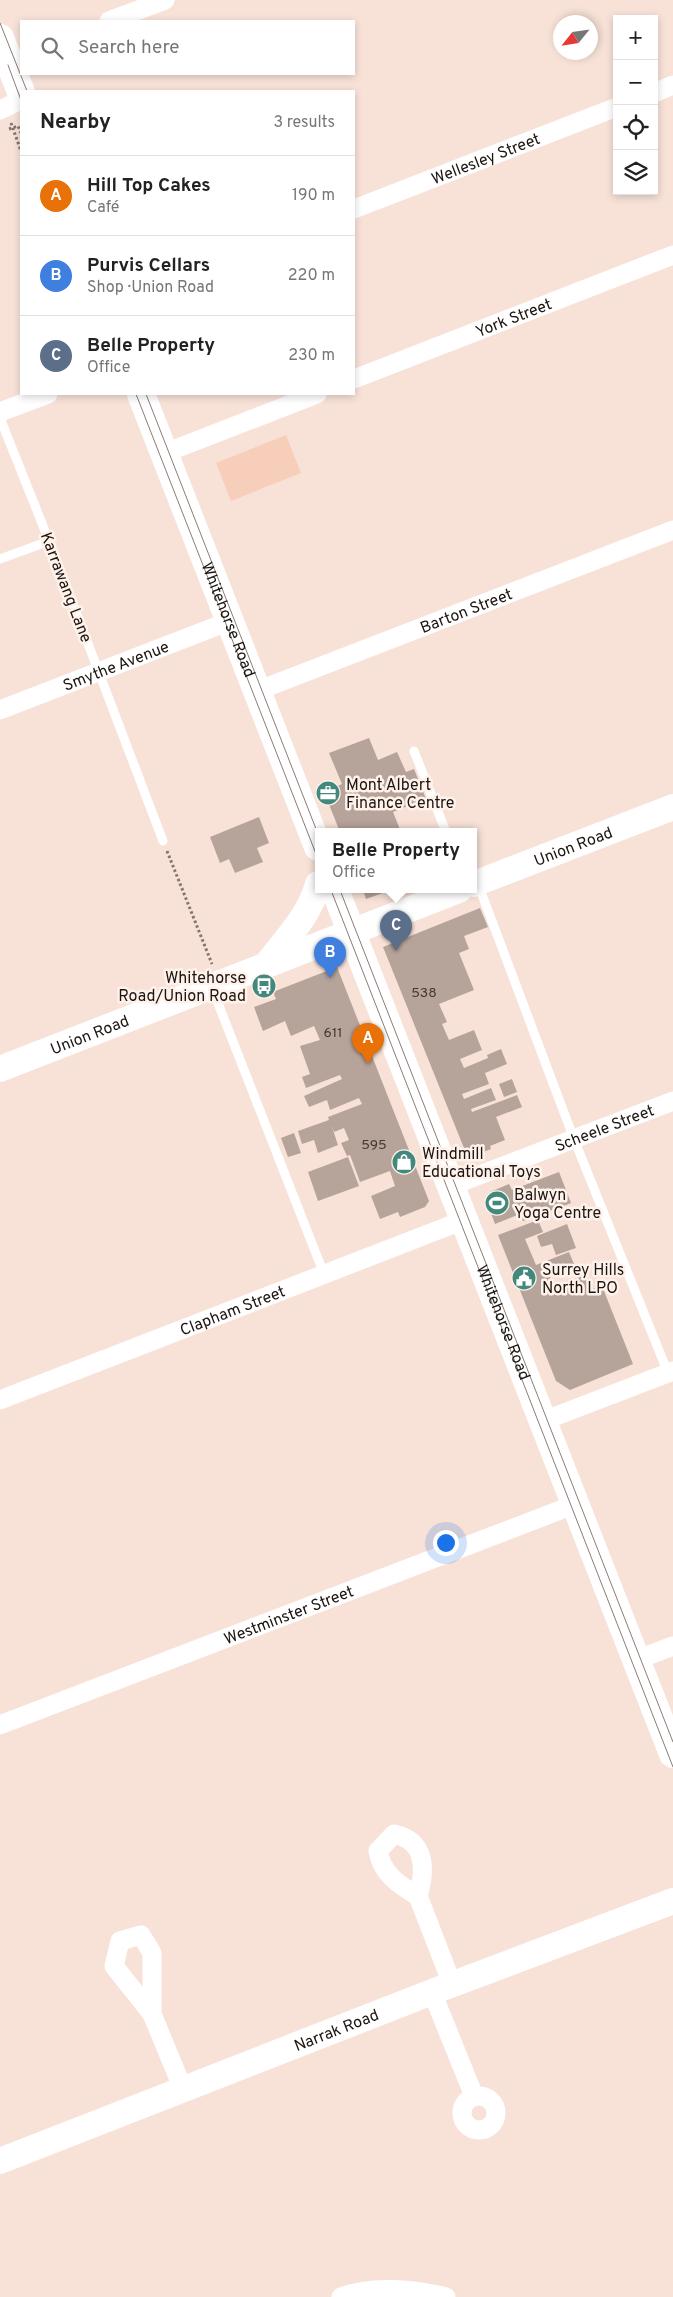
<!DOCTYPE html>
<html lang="en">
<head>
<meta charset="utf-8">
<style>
	:root { --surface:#fff; --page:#f6f6f6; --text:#222; --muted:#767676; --line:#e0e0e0; --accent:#43887c }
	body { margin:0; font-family:Overpass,sans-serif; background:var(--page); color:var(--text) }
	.controls { position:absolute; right:15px; top:15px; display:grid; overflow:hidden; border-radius:0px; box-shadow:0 2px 8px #0003 }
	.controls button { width:45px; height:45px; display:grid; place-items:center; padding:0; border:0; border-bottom:1px solid var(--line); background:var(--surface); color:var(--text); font:25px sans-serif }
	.compass { position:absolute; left:553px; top:15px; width:45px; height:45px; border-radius:50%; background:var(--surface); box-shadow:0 2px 8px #0003; rotate:240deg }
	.you { position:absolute; left:445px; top:1542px; width:18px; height:18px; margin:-12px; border:4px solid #fff; border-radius:50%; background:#1a73e8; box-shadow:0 0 0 8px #1a73e833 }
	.badge { display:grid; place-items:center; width:32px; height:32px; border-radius:50%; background:var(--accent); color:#fff; font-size:16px; font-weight:700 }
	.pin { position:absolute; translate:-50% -41px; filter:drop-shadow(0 1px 2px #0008) }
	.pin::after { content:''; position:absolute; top:26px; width:18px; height:15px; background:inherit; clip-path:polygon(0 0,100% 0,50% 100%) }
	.popup { position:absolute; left:315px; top:828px; width:162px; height:65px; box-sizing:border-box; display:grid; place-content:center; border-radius:0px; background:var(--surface); filter:drop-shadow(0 1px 4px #0005); font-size:16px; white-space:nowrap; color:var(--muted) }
	.popup b { font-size:19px; color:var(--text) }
	.popup::after { content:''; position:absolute; left:50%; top:100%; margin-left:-10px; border:10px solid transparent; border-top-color:var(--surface) }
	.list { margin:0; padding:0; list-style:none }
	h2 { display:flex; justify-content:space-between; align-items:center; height:65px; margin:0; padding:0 20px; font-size:21px }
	h2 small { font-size:16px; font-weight:400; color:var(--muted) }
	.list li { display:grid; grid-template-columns:32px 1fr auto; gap:15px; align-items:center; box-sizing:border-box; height:80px; padding:0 20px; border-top:1px solid var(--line) }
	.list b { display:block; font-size:19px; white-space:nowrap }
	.list p { margin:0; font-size:16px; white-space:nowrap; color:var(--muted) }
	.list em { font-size:16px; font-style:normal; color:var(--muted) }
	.icon { flex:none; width:28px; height:28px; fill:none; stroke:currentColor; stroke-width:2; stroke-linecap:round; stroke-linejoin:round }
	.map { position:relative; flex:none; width:673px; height:2297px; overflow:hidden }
	.search { position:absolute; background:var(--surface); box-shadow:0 2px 8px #0003; left:20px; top:20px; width:335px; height:55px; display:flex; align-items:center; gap:12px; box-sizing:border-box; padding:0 18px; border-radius:0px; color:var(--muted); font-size:19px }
	.panel { position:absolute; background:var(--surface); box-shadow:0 2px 8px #0003; left:20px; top:90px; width:335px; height:305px; border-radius:0px }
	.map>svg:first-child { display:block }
	.green { fill:#f7ceb9 }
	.building { fill:#b6a399 }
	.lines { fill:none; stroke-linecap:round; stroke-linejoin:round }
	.path { stroke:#84766f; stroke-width:3; stroke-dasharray:2.5 2.5; stroke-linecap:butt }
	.lane { stroke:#fff; stroke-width:9 }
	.street { stroke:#fff; stroke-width:19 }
	.secondary { stroke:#fff; stroke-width:26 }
	.primary { stroke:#fff; stroke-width:28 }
	.tram { stroke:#8b7c75; stroke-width:1 }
	.labels { text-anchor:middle; stroke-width:5; stroke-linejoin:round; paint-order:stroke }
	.number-label { font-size:14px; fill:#423833 }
	.street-label { font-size:16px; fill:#1c1511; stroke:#fef2eb }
	.poi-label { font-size:16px; fill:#1c1511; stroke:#fef2eb; text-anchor:start }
</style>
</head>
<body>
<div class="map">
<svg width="673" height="2297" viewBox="0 0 673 2297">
	<rect width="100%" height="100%" fill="#f8e2d8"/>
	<path class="green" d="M286 435 301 473 231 501 216 463Z"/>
	<g class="building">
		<path d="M369 738 378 760 397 752 406 772 414 769 426 799 393 812 401 832H340L324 792 342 784 329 753Z"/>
		<path d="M259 817 269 843 257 848 263 862 235 873 229 859 220 863 210 837Z"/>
		<path d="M363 890H391L366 899Z"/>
		<path d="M480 908 488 927 464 936 469 949 459 953 474 990 439 1004 447 1022 442 1024 449 1040 474 1030 482 1050 460 1059 464 1068 488 1058 487 1055 501 1049 507 1064 485 1073 489 1084 462 1094 464 1099 491 1088 496 1100 471 1109 472 1112 517 1095 522 1107 496 1117 505 1140 490 1146 491 1149 468 1158 383 947Z"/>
		<path d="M337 967 429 1201 425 1207 400 1217 398 1212 380 1219 371 1196 395 1186 390 1171 360 1182 350 1155 347 1156 341 1143 349 1140 344 1128 334 1132 331 1124 338 1145 318 1153 314 1140 302 1144 298 1131 329 1120 328 1117 362 1104 359 1098 330 1110 327 1100 309 1107 304 1096 342 1079 340 1075 306 1088 302 1077 310 1074 300 1046 320 1040 314 1026 291 1036 285 1021 263 1031 254 1007 276 999 273 992Z"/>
		<path d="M512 1079 517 1092 504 1097 499 1084Z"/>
		<path d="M294 1133 301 1153 288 1157 281 1138Z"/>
		<path d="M348 1157 359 1186 318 1201 308 1172Z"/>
		<path d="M559 1172 571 1203 523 1221 520 1214 495 1224 486 1200 490 1192 509 1184 512 1190Z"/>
		<path d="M538 1220 543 1232 525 1239 536 1265 569 1252 574 1264 549 1275 554 1287 584 1275 590 1290 602 1286 633 1364 570 1390 556 1381 498 1235Z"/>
		<path d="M567 1224 576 1248 556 1255 552 1244 541 1247 537 1236Z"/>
	</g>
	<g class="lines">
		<g class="path">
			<path d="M11 123 21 151"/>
			<path d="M9 129 18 126 21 133"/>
			<path d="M167 851 212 964"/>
		</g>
		<g class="lane">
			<path d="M0 418 49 541 163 841"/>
			<path d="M0 559 49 541"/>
			<path d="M414 751 446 832"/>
			<path d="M478 884 574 1139 668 1373"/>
			<path d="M212 988 324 1274"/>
		</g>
		<g class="street">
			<path d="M109 21 165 0"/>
			<path d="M654 93 673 85"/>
			<path d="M0 110 21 100"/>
			<path id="s1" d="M354 209 617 107"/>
			<path id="s2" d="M354 379 673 255"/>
			<path d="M0 412 48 394"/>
			<path d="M165 453 317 394"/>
			<path id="s3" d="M257 691 673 530"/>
			<path id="s4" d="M0 710 230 621"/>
			<path id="s5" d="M451 1186 673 1101"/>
			<path id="s6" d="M0 1400 464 1220"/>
			<path d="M543 1421 673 1371"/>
			<path d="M636 1660 673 1646"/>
			<path id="s7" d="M0 1725 576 1504"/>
			<path d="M394 1834C426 1841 426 1869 418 1896 399 1885 382 1874 378 1851Z"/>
			<path d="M418 1896 452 1984"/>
			<path d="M432 1992 474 2096"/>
			<path d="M152 2014V1953L141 1935 120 1941 114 1966 152 2014 183 2089"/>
			<circle cx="479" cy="2113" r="17"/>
			<path d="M341 2297C373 2285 414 2289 446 2297"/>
		</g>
		<g class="secondary">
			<path id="s8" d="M474 884 673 807"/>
			<path d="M267 964C286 939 310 915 318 884"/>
			<path id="s9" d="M0 1069 459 890"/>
			<path id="s10" d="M0 2161 432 1992 673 1901"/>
		</g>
		<g class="primary">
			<path d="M0 38 21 92"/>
			<path id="s11" d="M141 394 318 847"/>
			<path id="s12" d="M335 890 673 1754"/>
		</g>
		<g class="tram">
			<path d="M0 23 27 91"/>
			<path d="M8 65 21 100"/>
			<path d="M136 394 318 859"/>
			<path d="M146 394 318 834"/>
			<path d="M331 890 673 1767"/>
			<path d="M340 890 673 1742"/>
		</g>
	</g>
	<defs>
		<symbol id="office-disc" viewBox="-11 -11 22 22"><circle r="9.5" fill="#43887c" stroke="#fef2eb"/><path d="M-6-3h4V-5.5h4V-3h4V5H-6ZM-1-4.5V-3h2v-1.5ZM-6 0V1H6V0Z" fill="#fff"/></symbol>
		<symbol id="bus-disc" viewBox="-11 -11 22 22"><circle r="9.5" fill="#43887c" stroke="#fef2eb"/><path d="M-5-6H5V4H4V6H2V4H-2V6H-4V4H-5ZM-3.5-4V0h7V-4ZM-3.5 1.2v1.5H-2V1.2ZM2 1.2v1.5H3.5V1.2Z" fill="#fff"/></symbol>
		<symbol id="shop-disc" viewBox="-11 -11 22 22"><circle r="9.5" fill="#43887c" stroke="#fef2eb"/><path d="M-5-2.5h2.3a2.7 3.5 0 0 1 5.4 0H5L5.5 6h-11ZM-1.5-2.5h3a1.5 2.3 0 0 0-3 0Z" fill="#fff"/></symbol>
		<symbol id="stadium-disc" viewBox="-11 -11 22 22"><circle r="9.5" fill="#43887c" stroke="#fef2eb"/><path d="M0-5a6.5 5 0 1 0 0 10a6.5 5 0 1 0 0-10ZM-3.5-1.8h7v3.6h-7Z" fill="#fff"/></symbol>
		<symbol id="civic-disc" viewBox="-11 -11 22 22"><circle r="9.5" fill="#43887c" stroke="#fef2eb"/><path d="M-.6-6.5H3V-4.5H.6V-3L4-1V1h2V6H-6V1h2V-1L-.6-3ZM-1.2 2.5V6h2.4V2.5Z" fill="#fff"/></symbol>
	</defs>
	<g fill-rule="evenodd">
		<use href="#office-disc" x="314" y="779" width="28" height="28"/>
		<use href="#bus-disc" x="250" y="972" width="28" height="28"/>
		<use href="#shop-disc" x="390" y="1148" width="28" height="28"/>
		<use href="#stadium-disc" x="483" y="1189" width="28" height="28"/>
		<use href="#civic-disc" x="510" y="1264" width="28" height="28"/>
	</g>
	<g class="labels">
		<g class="number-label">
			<text x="424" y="997">538</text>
			<text x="333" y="1037">611</text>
			<text x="374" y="1149">595</text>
		</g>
		<g class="street-label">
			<text dy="6" stroke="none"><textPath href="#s1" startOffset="141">Wellesley Street</textPath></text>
			<text dy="6" stroke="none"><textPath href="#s2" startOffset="171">York Street</textPath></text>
			<text transform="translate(67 587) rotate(69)" y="6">Karrawang Lane</text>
			<text dy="6" stroke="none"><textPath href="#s3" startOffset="224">Barton Street</textPath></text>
			<text dy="6" stroke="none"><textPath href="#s11" startOffset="242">Whitehorse Road</textPath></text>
			<text dy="6" stroke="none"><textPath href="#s4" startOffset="124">Smythe Avenue</textPath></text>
			<text dy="6" stroke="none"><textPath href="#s8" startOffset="106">Union Road</textPath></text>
			<text dy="6" stroke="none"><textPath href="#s9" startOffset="96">Union Road</textPath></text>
			<text dy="6" stroke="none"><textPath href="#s5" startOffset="164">Scheele Street</textPath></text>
			<text dy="6" stroke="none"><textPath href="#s6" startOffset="249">Clapham Street</textPath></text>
			<text dy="6" stroke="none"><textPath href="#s12" startOffset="464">Whitehorse Road</textPath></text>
			<text dy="6" stroke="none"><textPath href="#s7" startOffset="309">Westminster Street</textPath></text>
			<text dy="6" stroke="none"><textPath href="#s10" startOffset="361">Narrak Road</textPath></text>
		</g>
		<g class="poi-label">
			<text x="346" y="790">Mont Albert<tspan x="346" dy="18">Finance Centre</tspan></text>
			<text x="246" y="983" text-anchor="end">Whitehorse<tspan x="246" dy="18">Road/Union Road</tspan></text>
			<text x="422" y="1159">Windmill<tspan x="422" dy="18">Educational Toys</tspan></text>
			<text x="514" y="1200">Balwyn<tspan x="514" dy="18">Yoga Centre</tspan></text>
			<text x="542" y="1275">Surrey Hills<tspan x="542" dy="18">North LPO</tspan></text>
		</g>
	</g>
</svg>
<div class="controls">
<button>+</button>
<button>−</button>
<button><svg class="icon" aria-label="locate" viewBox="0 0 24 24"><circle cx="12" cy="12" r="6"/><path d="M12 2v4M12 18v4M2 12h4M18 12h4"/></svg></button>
<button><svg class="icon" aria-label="layers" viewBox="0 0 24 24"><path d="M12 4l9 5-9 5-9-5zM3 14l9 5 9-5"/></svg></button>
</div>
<svg class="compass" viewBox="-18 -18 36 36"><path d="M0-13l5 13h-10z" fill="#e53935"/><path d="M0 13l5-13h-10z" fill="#767676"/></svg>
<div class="you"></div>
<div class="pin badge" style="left:368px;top:1064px;background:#e8710a">A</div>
<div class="pin badge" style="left:330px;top:978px;background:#3f7fe0">B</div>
<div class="pin badge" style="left:396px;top:951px;background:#5c6f8a">C</div>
<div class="popup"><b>Belle Property</b>Office</div>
<div class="search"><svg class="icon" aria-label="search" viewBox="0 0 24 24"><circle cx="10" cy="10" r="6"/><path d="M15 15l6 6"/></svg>Search here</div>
<section class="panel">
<h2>Nearby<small>3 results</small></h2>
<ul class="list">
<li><span class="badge" style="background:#e8710a">A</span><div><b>Hill Top Cakes</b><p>Café</p></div><em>190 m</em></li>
<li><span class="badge" style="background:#3f7fe0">B</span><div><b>Purvis Cellars</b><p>Shop · Union Road</p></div><em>220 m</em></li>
<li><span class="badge" style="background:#5c6f8a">C</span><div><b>Belle Property</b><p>Office</p></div><em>230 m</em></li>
</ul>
</section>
</div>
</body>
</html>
